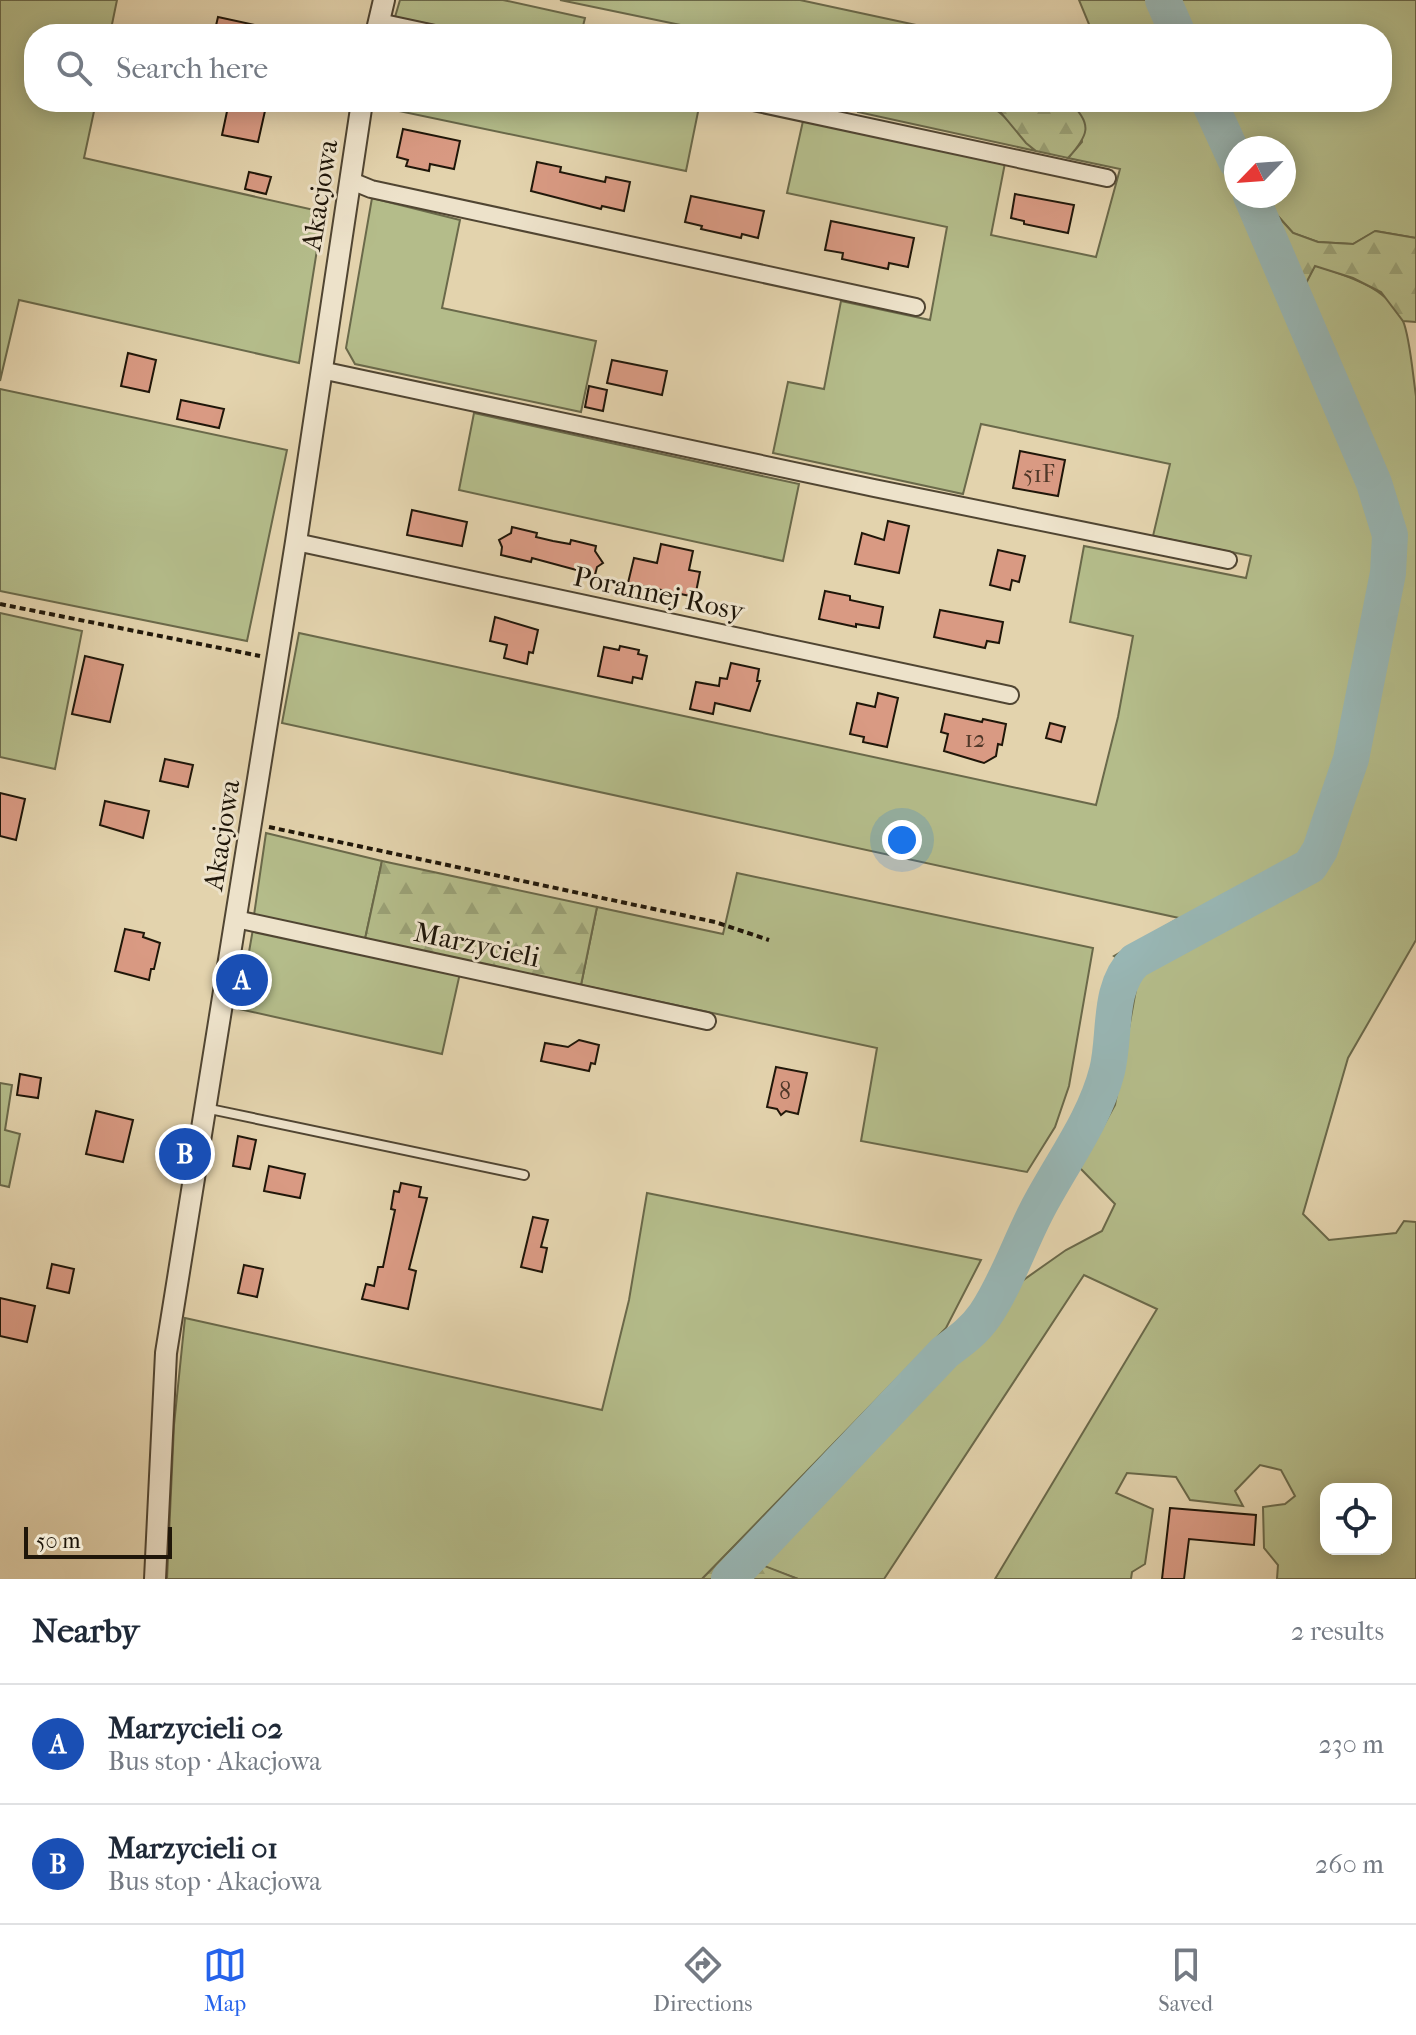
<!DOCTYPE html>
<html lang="en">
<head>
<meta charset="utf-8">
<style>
	:root { --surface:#fff; --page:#f6f6f7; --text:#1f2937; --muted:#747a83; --line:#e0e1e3; --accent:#2563eb }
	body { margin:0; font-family:"IM FELL French Canon",serif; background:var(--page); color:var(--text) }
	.controls { position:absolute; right:24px; bottom:24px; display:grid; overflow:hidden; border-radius:16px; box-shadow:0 4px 20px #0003 }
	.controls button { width:72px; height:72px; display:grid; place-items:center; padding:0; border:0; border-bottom:2px solid var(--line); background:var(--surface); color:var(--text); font:40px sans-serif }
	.compass { position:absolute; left:1224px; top:136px; width:72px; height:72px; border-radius:50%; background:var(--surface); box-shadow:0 4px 20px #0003; rotate:245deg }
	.scale { position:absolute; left:24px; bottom:20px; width:148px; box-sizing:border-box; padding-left:8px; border:4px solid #1f1609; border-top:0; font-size:22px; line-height:28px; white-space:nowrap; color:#1f1609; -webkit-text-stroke:6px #ede2ca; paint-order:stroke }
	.you { position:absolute; left:902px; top:840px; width:28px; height:28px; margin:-20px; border:6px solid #fff; border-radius:50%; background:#1a73e8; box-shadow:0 0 0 12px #1a73e833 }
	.badge { display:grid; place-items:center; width:52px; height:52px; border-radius:50%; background:var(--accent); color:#fff; font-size:26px; font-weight:700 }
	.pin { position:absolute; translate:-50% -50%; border:4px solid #fff; box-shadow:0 2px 8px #0006 }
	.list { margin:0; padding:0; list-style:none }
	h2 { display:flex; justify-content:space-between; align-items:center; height:104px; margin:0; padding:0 32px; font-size:34px }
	h2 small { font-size:26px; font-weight:400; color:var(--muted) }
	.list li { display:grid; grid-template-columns:52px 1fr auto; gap:24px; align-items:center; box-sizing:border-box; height:120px; padding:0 32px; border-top:2px solid var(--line) }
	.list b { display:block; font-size:30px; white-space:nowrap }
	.list p { margin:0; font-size:26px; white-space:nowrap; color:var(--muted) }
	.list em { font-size:26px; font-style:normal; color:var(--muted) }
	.icon { flex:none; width:44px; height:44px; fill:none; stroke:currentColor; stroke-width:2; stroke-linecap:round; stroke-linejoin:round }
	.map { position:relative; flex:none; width:1416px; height:1579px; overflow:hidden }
	.search { position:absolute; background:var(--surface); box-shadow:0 4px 20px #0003; left:24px; right:24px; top:24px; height:88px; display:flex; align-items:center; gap:20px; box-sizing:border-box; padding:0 28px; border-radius:32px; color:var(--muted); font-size:30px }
	.sheet { height:344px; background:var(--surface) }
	nav { display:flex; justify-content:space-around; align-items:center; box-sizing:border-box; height:112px; border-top:2px solid var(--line); background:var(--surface); font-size:22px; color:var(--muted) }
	nav a { display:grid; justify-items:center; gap:4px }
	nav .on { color:var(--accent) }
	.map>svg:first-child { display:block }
	.grass { fill:#b4bc8a; stroke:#6a694a; stroke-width:2; fill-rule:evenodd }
	.forest { fill:url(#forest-firs); stroke:#6a694a; stroke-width:2 }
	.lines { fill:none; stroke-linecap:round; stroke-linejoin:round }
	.river { stroke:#98b6b4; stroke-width:36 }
	.building { fill:#d99a83; stroke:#1f1609; stroke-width:2 }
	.service-casing { stroke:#504532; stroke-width:12 }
	.minor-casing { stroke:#504532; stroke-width:20 }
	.tertiary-casing { stroke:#504532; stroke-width:24 }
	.path { stroke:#1f1609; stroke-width:4; stroke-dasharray:6 4; stroke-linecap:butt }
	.service { stroke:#ede2ca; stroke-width:8 }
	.minor { stroke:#ede2ca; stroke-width:16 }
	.tertiary { stroke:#ede2ca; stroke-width:20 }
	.labels { text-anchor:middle; stroke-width:6; stroke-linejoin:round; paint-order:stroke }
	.number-label { font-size:24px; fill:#4e3728 }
	.street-label { font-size:28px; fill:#1f1609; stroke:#ede2ca }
</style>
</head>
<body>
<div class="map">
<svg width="1416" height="1579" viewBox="0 0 1416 1579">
	<defs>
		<pattern id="forest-firs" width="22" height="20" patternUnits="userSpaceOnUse" patternTransform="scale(2)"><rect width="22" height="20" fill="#b4bc8a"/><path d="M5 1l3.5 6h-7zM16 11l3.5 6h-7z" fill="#9aa176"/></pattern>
	</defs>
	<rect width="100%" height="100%" fill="#e3d3ad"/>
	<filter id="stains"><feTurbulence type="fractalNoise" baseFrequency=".0025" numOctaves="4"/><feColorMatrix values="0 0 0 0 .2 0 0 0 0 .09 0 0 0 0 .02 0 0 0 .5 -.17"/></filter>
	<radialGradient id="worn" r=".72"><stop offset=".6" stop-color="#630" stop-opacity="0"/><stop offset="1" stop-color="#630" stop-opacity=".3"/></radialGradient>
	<g class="grass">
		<path d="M0 0H117L110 34H34V102H96L84 158 323 212 299 363 19 300 0 381Z"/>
		<path d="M400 0H503L585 18 581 34H477L395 17Z"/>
		<path d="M560 0H800L958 34H724Z"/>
		<path d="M1079 0H1416V238L1376 231 1353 244 1318 242 1293 233 1277 215 1304 286 1315 265C1348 277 1387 286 1403 321 1410 337 1413 377 1416 396V940L1348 1058 1303 1214 1329 1240 1396 1233 1404 1221 1416 1222V1579H1277L1278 1565 1264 1548 1263 1507 1285 1504 1295 1496 1281 1470 1260 1465 1235 1491 1243 1506 1190 1500 1176 1477 1127 1473 1116 1493 1153 1509 1145 1564 1132 1572 1131 1579H995L1157 1309 1084 1275 884 1579H798L757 1564 943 1375 1012 1288 1066 1250 1102 1231 1115 1204 1080 1168 1115 1105 1139 973 1114 956 1179 918 282 723 299 633 1096 805 1118 717 1133 636 1070 622 1084 546 1246 578 1251 556 1153 536 1170 464 981 424 963 494 773 453 788 382 824 389 841 301 930 320 947 227 787 193 803 121 1005 163 991 235 1096 257 1120 169 1068 158 1082 142 1078 110 1069 102H1382V34H1093ZM1236 148H1284V196H1236ZM1326 1489H1386V1549H1326Z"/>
		<path d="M376 102H700L686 171 375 106Z"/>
		<path d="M860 102 987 105C1009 114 1018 137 1036 151L858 112Z"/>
		<path d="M372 198 460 220 442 308 596 341 581 412 355 364 346 348Z"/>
		<path d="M0 389 287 450 247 641 0 591Z"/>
		<path d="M474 413 799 484 783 561 459 490Z"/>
		<path d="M0 613 82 631 55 769 0 757Z"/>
		<path d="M266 833 382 861 365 939 254 915Z"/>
		<path d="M737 873 1093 948 1069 1086 1055 1127 1027 1172 861 1141 877 1048 581 985 597 907 723 934Z"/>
		<path d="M253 929 460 973 442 1054 239 1009Z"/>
		<path d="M0 1083 12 1085 5 1130 20 1134 9 1187 0 1185Z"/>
		<path d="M647 1193 981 1260 946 1328 702 1579H167L174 1425 185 1318 602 1410 629 1300Z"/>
	</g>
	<g class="forest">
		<path d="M943 102H1069C1094 124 1088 136 1068 158L1036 151 1026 143 998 109 987 105Z"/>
		<path d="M1275 213 1293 233 1318 242 1353 244 1375 231 1416 238V322L1403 321 1381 292 1353 278 1315 266 1304 287Z"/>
		<path d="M382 861 597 907 581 985 365 939Z"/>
		<path d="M915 1361 943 1375 757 1563 798 1579H702Z"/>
	</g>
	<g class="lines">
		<g class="river">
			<path d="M1163 0 1178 34"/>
			<path d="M1209 102 1236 161"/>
			<path d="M729 1579 945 1352C960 1341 974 1331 985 1315 1006 1284 1019 1245 1036 1212 1060 1165 1094 1122 1107 1071 1116 1036 1107 988 1135 961L1310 866 1320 850 1351 759 1388 573 1390 535 1374 483 1251 196"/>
		</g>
	</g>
	<g class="building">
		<path d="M218 17 264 27 263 34H214Z"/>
		<path d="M229 102H267L258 142 222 135Z"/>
		<path d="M403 129 460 141 454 169 430 164 429 171 406 166 408 160 397 157Z"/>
		<path d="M537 162 561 167 560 172 605 182 606 177 630 182 624 211 602 206 601 209 531 191Z"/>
		<path d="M249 172 271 177 266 194 245 189Z"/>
		<path d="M1015 194 1074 205 1068 233 1024 224V221L1011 218Z"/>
		<path d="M691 196 764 211 758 238 742 234 741 238 701 229 702 226 685 222Z"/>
		<path d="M831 221 914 238 908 267 889 263 888 269 842 259 843 253 825 250Z"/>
		<path d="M128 353 156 360 149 392 121 386Z"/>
		<path d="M612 360 667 371 662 395 607 383Z"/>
		<path d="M589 386 607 390 603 411 585 407Z"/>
		<path d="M181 400 224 409 219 428 177 419Z"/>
		<path d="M1020 451 1065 460 1058 496 1013 488Z"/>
		<path d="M412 510 467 522 462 546 407 535Z"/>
		<path d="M888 521 909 526 899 573 855 564 862 533 884 540Z"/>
		<path d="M512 527 537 533 536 537 553 541 570 544 571 540 596 546 595 551 603 563 597 567 595 575 532 558 531 562 501 555 502 547 499 540 511 533Z"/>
		<path d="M661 544 693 551 689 570 700 572 695 597 628 583 634 558 657 563Z"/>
		<path d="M998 550 1025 556 1019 582 1012 580 1010 590 990 585Z"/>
		<path d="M825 591 850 596V600L883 607 879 628 856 624V627L819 619Z"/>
		<path d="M940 610 1003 622 999 643 987 641 985 648 934 637Z"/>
		<path d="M495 617 538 630 533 653 529 652 527 664 504 658 507 645 490 641Z"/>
		<path d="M620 646 639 650 638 654 647 656 642 679 633 677 632 683 598 676 604 647 619 650Z"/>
		<path d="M85 656 123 665 110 722 72 714Z"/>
		<path d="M731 663 759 669 757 681H760L750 711 715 703 713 714 690 709 696 682 719 686 720 678 727 679Z"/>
		<path d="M878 693 898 698 887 747 863 742 864 737 850 734 857 703 875 707Z"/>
		<path d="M945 714 982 722 983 719 1006 724 1002 745 998 744 996 756 984 763 944 751 948 734 941 732Z"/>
		<path d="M1050 723 1065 727 1061 742 1046 738Z"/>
		<path d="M165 759 193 765 188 787 160 781Z"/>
		<path d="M0 793 25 799 16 840 0 836Z"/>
		<path d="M105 801 149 811 143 838 100 825Z"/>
		<path d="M125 929 144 933 143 937 160 943 154 969H151L149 980 115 971Z"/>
		<path d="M579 1040 599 1045 595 1064 591 1063 589 1071 541 1061 545 1043 568 1047Z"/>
		<path d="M776 1067 807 1073 798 1114 786 1111 781 1115 777 1109 767 1107Z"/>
		<path d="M20 1074 41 1078 38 1098 17 1095Z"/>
		<path d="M96 1111 133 1120 123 1162 86 1154Z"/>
		<path d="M238 1136 256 1140 250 1169 233 1166Z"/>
		<path d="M269 1166 305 1174 300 1198 264 1191Z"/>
		<path d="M401 1183 421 1187 419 1197 427 1198 409 1269 416 1271 408 1309 362 1299 366 1284 374 1286 378 1267H383L395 1210 391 1209 394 1191 399 1192Z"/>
		<path d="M533 1217 548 1220 541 1247 547 1248 542 1272 521 1267Z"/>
		<path d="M52 1264 74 1269 69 1293 47 1288Z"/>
		<path d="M244 1265 263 1269 257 1297 238 1293Z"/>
		<path d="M0 1298 35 1306 27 1342 0 1336Z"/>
		<path d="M1170 1508 1256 1515 1254 1545 1189 1539 1184 1579H1162Z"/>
	</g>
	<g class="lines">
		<defs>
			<path id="service" d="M205 1108 524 1175"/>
			<g id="minor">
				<path d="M379 22 435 34"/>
				<path d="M753 102 1107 178"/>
				<path d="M349 180 371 189 916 307"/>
				<path d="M321 370 874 488 1228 560"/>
				<path d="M296 542 1010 695"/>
				<path d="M236 919 707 1021"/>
			</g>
			<g id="tertiary">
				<path d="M376 34 384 0"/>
				<path d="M155 1579 166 1353 296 542 362 102"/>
			</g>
		</defs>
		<use href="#service" class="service-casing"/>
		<use href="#minor" class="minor-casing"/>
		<use href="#tertiary" class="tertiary-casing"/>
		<g class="path">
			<path d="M0 604 260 656"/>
			<path d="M269 827 715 922 769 940"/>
		</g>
		<use href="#service" class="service"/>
		<use href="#minor" class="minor"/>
		<use href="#tertiary" class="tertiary"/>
	</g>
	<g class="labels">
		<g class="number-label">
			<text x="1039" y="482">51F</text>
			<text x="975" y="747">12</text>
			<text x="785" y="1099">8</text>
		</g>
		<g class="street-label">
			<text transform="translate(319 195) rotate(-81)" y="10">Akacjowa</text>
			<text transform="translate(659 593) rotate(12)" y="10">Porannej Rosy</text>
			<text transform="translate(221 835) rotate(-81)" y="10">Akacjowa</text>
			<text transform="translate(477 944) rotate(12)" y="10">Marzycieli</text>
		</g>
	</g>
	<rect width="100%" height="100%" filter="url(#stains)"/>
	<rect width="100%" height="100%" fill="url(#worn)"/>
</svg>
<div class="controls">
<button><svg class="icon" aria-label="locate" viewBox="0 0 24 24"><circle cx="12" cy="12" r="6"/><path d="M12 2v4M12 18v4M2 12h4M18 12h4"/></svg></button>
</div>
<svg class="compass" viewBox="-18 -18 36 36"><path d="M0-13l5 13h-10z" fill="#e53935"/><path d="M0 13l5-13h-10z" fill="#747a83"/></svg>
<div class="scale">50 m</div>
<div class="you"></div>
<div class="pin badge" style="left:242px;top:980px;background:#1a4fb4">A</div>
<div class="pin badge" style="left:185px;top:1154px;background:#1a4fb4">B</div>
<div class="search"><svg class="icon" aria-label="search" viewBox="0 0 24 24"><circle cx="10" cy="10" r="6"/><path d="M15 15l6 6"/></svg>Search here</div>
</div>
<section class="sheet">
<h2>Nearby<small>2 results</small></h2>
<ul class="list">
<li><span class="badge" style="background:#1a4fb4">A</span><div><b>Marzycieli 02</b><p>Bus stop · Akacjowa</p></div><em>230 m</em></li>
<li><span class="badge" style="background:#1a4fb4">B</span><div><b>Marzycieli 01</b><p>Bus stop · Akacjowa</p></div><em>260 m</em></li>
</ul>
</section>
<nav>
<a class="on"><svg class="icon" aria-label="map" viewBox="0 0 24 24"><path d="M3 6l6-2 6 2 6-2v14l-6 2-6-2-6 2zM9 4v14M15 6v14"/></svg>Map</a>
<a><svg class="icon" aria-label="directions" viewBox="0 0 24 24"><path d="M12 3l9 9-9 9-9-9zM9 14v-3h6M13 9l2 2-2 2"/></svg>Directions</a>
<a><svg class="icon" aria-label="saved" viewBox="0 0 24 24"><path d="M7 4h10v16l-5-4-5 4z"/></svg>Saved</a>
</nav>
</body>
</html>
